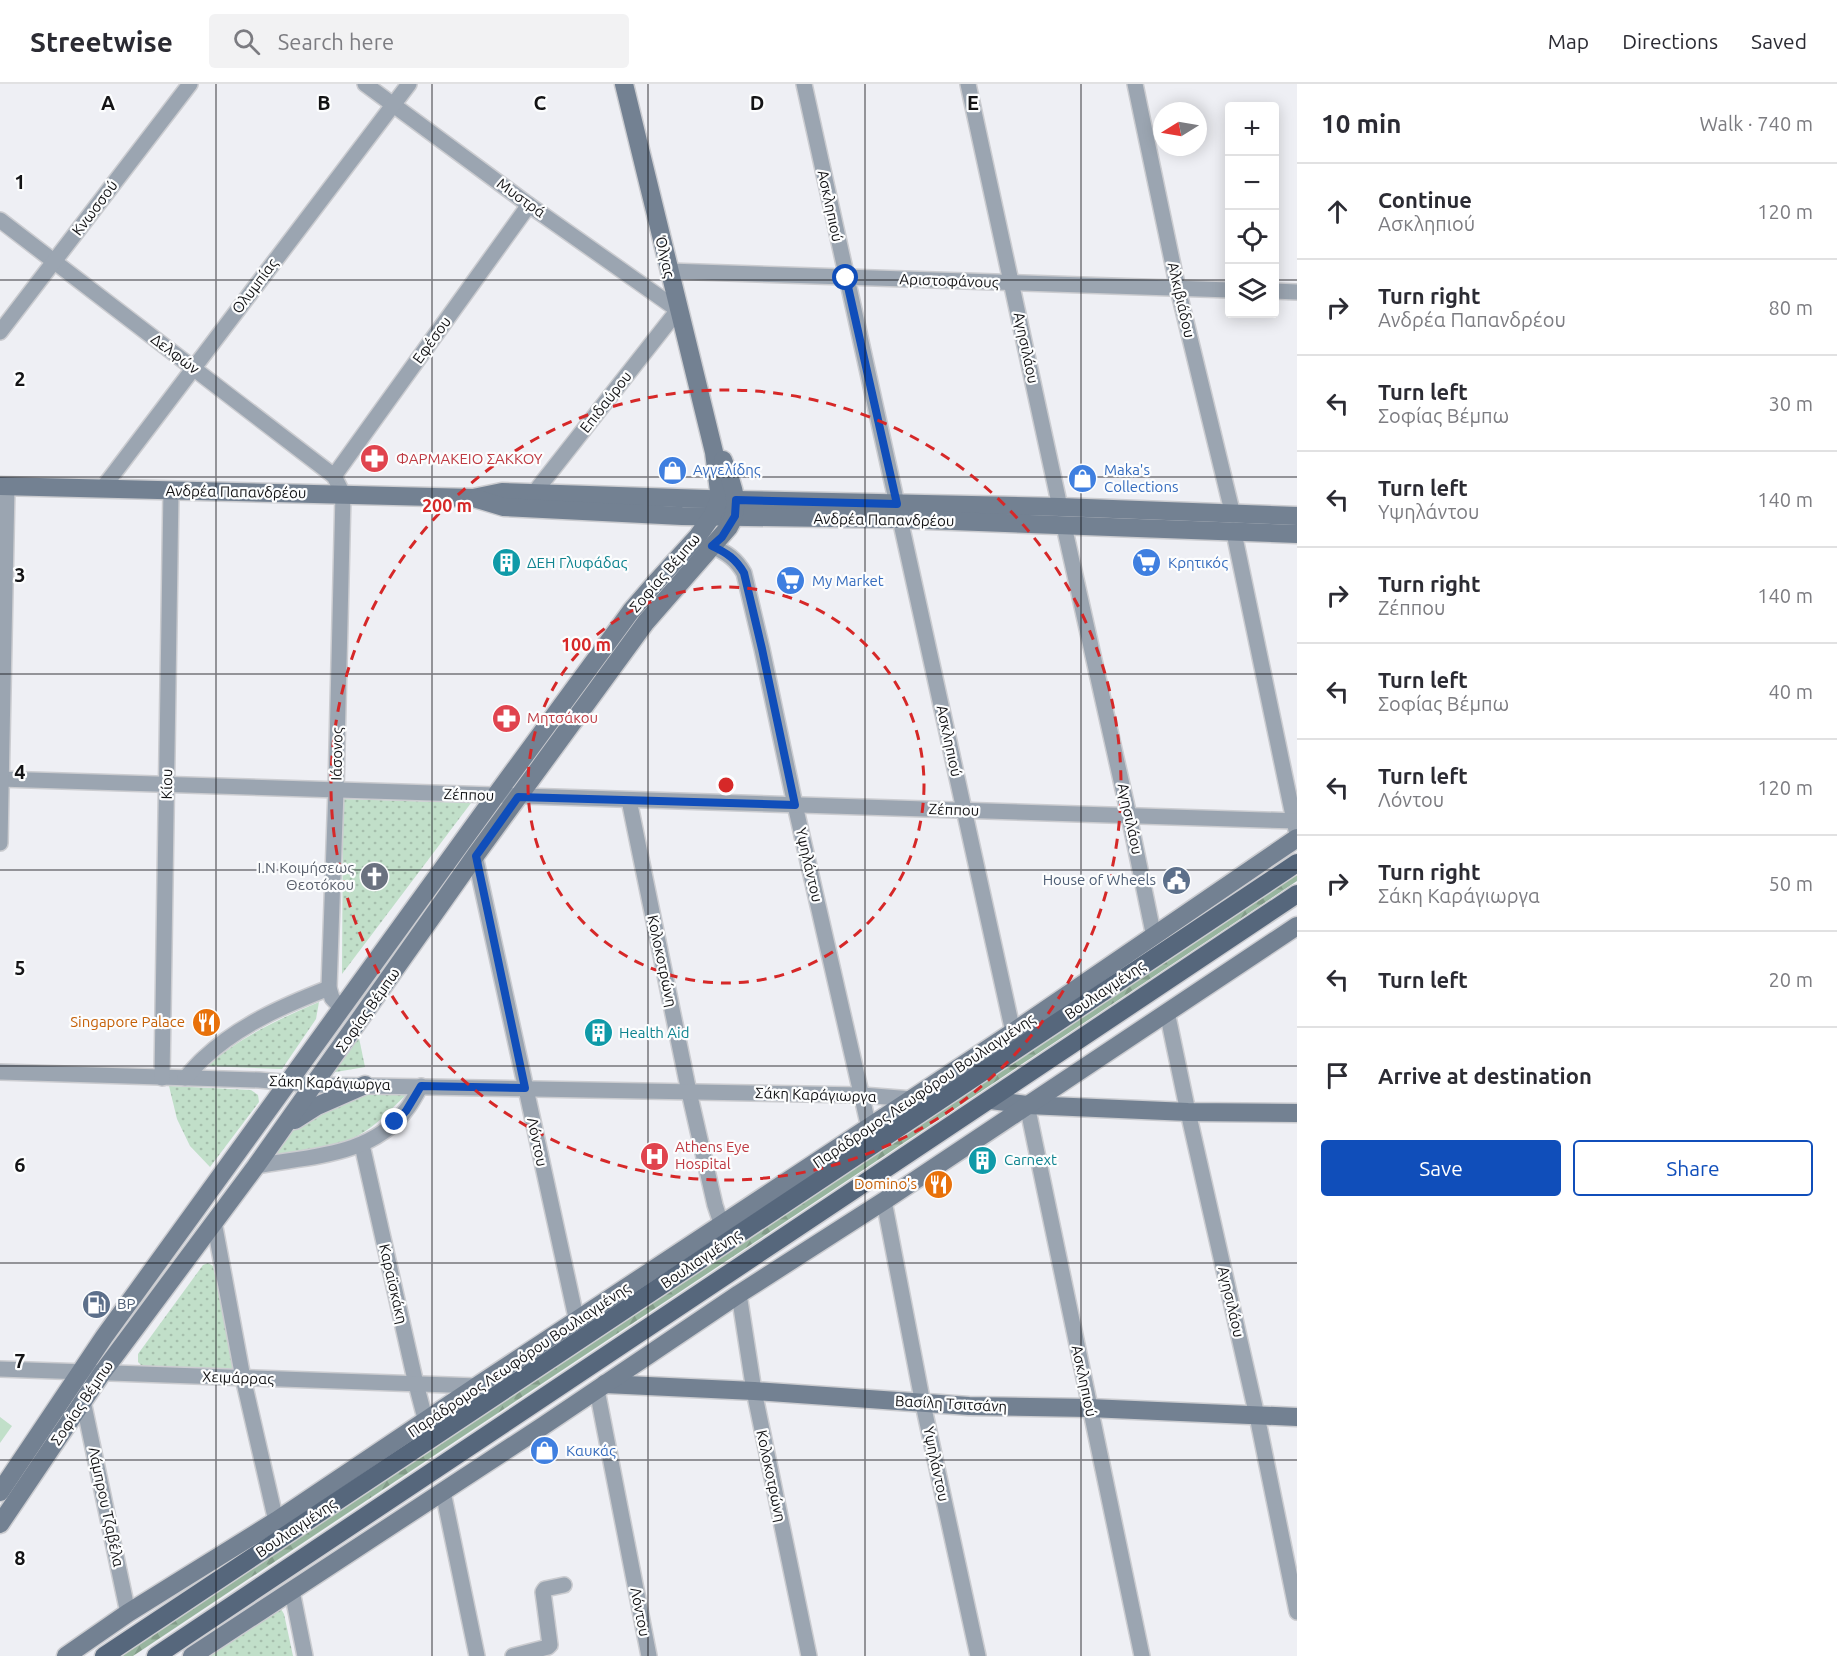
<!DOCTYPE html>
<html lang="en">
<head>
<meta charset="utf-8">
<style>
	:root { --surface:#fff; --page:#f2f2f3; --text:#2b2b33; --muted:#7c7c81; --line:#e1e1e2; --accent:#104eba }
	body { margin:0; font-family:Ubuntu,sans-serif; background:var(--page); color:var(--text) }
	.controls { position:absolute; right:18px; top:18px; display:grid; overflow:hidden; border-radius:6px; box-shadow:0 3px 15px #0003 }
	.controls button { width:54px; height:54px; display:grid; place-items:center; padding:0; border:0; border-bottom:2px solid var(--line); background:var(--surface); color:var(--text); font:30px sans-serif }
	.compass { position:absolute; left:1153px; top:18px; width:54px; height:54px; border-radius:50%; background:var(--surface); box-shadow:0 3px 15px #0003; rotate:259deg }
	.stop { position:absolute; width:18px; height:18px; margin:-14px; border:4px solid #104eba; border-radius:50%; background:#fff }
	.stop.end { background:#104eba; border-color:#fff; box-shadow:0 2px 6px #0008 }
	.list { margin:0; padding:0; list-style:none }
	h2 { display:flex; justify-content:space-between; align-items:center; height:78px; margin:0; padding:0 24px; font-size:26px }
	h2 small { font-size:20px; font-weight:400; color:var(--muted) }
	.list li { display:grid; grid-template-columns:39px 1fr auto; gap:18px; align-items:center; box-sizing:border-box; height:96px; padding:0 24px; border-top:2px solid var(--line) }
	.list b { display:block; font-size:22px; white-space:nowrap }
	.list p { margin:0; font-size:20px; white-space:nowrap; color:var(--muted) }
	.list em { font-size:20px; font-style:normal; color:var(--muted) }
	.actions { display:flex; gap:12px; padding:18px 24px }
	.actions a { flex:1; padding:14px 0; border:2px solid var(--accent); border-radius:6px; text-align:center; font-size:21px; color:var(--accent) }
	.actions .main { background:var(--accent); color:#fff }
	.icon { flex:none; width:33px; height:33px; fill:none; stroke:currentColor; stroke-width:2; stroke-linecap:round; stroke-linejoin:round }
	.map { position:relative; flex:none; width:1297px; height:1572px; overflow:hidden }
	header { display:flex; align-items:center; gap:36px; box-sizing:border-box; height:84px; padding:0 30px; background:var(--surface); border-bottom:2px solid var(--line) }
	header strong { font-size:28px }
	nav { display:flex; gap:33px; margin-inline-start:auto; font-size:21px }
	.search { width:420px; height:54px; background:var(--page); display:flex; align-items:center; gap:15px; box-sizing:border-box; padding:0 21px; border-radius:6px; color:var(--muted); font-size:22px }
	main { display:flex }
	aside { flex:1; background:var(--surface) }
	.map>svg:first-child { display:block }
	.green { fill:url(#green-dots) }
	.forest { fill:url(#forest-firs) }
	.pitch { fill:#c1dfc9 }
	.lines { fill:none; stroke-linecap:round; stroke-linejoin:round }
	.street-casing { stroke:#cbccd0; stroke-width:18 }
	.secondary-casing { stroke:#cbccd0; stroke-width:21 }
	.primary-casing { stroke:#cbccd0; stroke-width:21 }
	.street { stroke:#9ba5b1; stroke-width:15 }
	.secondary { stroke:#738192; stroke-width:18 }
	.primary { stroke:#56677c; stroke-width:18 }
	.route { stroke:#104eba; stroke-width:8 }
	.grid { fill:none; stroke:#131315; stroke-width:1.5; stroke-opacity:0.55 }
	.ring { fill:none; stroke:#d62828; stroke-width:3; stroke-dasharray:10 8 }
	.labels { text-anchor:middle; stroke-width:4.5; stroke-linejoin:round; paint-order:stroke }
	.street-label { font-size:15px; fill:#131315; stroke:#fcfdfe }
	.health-label { font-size:15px; fill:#be3a42; stroke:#fcfdfe; text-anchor:start }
	.shop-label { font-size:15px; fill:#366cbe; stroke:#fcfdfe; text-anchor:start }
	.culture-label { font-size:15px; fill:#0d838f; stroke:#fcfdfe; text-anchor:start }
	.worship-label { font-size:15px; fill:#5b616d; stroke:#fcfdfe; text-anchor:end }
	.service-label { font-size:15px; fill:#4e5e75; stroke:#fcfdfe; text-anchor:end }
	.food-label { font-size:15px; fill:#c56008; stroke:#fcfdfe; text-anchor:end }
	.grid-label { font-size:20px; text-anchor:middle; font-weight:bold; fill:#131315; stroke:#fcfdfe; stroke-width:4.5; stroke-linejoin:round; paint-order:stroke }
	.centre { fill:#d62828; stroke:#fcfdfe; stroke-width:3 }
	.ring-label { font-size:18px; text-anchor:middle; font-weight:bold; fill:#d62828; stroke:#fcfdfe; stroke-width:4.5; stroke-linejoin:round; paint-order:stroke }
</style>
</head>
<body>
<header>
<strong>Streetwise</strong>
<div class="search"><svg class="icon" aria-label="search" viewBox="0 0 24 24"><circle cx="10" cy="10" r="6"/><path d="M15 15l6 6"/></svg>Search here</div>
<nav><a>Map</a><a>Directions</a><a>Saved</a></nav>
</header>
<main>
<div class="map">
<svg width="1297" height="1572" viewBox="0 0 1297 1572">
	<defs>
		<pattern id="green-dots" width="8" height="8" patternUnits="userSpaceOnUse" patternTransform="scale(1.5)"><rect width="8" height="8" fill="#c1dfc9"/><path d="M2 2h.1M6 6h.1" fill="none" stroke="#a5beac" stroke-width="1.8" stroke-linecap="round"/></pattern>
		<pattern id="forest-firs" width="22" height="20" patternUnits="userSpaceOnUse" patternTransform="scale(1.5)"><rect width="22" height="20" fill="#98b59f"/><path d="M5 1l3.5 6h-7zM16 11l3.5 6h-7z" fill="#829b88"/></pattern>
	</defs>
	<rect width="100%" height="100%" fill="#eeeff4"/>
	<g class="green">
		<path d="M343 715 471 719 342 890Z"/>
		<path d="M319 918 316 935 282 985 207 982C240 953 279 935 319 918Z"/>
		<path d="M358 949 365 983 330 989Z"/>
		<path d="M169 1002 251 1006 258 1011 259 1018 210 1083 190 1062 177 1035Z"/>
		<path d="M390 1007 404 1008 405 1012C390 1026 377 1041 359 1051 337 1063 299 1069 274 1075L269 1074 293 1042 343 1017 368 1010Z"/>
		<path d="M208 1179 213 1182 236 1283 230 1288 143 1283 138 1278V1270L203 1181Z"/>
		<path d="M276 1524 281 1525 284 1530 293 1572H200Z"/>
	</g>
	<path class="forest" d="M1297 790V797L133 1572H119Z"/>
	<path class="pitch" d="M0 1333 12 1342 0 1359Z"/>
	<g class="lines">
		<defs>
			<g id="street">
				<path d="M365 0 529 121 678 226 534 409"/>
				<path d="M804 0 897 420"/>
				<path d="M968 0 1060 423"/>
				<path d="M1135 0 1178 205 1233 431"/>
				<path d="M0 136 334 392 343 410 336 706 329 904 332 914 342 925"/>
				<path d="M669 187 1230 206"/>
				<path d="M1274 207 1297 208"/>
				<path d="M0 248 190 0"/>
				<path d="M334 392 529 121"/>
				<path d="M102 405 409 0"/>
				<path d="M900 435 1013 948"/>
				<path d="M1064 442 1129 732 1154 853"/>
				<path d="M1234 449 1296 746"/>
				<path d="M712 462C727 469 736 475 744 489L762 565 795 721 869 1044"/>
				<path d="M0 695 1297 737"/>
				<path d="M629 716 689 1008 715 1121 722 1142"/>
				<path d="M0 759 7 402"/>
				<path d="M475 772 577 1238"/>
				<path d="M1167 928 1188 1028 1257 1332 1297 1528"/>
				<path d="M0 988 259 996 315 1001 862 1011 912 1015"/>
				<path d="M162 994 171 406"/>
				<path d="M185 994C192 987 197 980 204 974 239 941 285 921 329 904"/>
				<path d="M1027 1021 1142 1572"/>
				<path d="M362 1061 416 1300 426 1338"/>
				<path d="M256 1082C308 1072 371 1073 406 1026 412 1019 416 1010 421 1002"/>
				<path d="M884 1117 923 1320 978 1572"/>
				<path d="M214 1138 243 1294 276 1437"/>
				<path d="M739 1210 754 1307 809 1572"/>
				<path d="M0 1285 477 1302"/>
				<path d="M597 1306 649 1572"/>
				<path d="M83 1317 128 1529"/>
				<path d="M443 1408 477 1572"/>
				<path d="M292 1507 305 1572"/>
				<path d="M513 1572 548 1563 550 1561 543 1508 545 1505 564 1501"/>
			</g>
			<g id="secondary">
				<path d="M0 402 473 414 502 408 736 416 1060 423 1297 432"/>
				<path d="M477 415 504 423 682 432 900 435 1297 450"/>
				<path d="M991 1016 1027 1021 1188 1028 1297 1029"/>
				<path d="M295 1036 317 1022 365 1001"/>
				<path d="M605 1300 754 1307 969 1322 1089 1324 1297 1333"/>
				<path d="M0 1408 104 1253 496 711 631 527 657 497 698 452 712 432 719 416V407L714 368 624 0"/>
				<path d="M0 1440 102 1289 256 1082 475 772 646 538 729 443C742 421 732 399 723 376"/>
				<path d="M66 1572 128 1529 276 1437 477 1302 1013 948 1297 754"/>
				<path d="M192 1572 543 1342 739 1210 884 1117 1297 842"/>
			</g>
			<g id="primary">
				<path d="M104 1572 1297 779"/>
				<path d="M156 1572 1297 810"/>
			</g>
		</defs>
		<use href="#street" class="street-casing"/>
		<use href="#secondary" class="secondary-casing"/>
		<use href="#primary" class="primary-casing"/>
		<use href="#street" class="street"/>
		<use href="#secondary" class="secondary"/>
		<use href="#primary" class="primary"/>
	</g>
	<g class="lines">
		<path class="route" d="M395 1038 406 1027 421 1002 525 1004 476 772 518 713 795 721 762 565 744 489C736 475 727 469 712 462L722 453 735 432 736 416 897 420 846 194"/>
	</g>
	<path class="grid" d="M216 0V1572M432 0V1572M648 0V1572M865 0V1572M1081 0V1572M0 196H1230M1274 196H1297M0 393H1297M0 590H1297M0 786H1297M0 982H1297M0 1179H1297M0 1376H1297"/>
	<g class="ring">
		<circle cx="726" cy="701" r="198"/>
		<circle cx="726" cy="701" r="395"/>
	</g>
	<defs>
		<symbol id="pharmacy-disc" viewBox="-11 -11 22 22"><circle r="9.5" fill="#e0444e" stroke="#fcfdfe"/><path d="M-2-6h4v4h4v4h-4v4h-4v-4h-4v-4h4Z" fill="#fff"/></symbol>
		<symbol id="shop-disc" viewBox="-11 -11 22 22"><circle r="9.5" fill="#3f7fe0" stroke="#fcfdfe"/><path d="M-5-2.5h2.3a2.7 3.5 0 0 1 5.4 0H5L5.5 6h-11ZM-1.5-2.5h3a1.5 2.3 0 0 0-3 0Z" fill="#fff"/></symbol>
		<symbol id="building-disc" viewBox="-11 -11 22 22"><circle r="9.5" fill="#0f9aa8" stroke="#fcfdfe"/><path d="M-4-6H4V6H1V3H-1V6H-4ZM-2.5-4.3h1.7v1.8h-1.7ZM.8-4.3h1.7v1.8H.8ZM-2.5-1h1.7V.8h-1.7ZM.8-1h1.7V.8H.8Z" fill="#fff"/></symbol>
		<symbol id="supermarket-disc" viewBox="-11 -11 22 22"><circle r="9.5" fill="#3f7fe0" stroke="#fcfdfe"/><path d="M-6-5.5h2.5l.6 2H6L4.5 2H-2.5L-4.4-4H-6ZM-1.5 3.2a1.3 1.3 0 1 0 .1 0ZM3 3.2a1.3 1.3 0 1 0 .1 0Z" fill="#fff"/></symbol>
		<symbol id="church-disc" viewBox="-11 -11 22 22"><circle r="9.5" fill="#6b7280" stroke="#fcfdfe"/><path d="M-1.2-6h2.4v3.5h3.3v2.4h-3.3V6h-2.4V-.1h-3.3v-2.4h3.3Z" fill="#fff"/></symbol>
		<symbol id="civic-disc" viewBox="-11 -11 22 22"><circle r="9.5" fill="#5c6f8a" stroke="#fcfdfe"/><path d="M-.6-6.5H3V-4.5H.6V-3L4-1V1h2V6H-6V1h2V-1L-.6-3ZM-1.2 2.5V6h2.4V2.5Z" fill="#fff"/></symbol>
		<symbol id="restaurant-disc" viewBox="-11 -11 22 22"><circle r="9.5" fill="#e8710a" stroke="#fcfdfe"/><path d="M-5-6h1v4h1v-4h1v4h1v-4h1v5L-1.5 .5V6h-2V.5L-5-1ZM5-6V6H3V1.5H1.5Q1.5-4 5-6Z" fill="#fff"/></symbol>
		<symbol id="hospital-disc" viewBox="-11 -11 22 22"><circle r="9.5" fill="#e0444e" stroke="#fcfdfe"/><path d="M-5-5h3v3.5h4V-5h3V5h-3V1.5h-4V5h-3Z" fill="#fff"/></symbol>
		<symbol id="fuel-disc" viewBox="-11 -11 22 22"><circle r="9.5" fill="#5c6f8a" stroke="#fcfdfe"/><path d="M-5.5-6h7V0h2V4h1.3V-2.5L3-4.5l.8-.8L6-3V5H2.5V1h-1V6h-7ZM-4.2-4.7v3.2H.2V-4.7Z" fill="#fff"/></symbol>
	</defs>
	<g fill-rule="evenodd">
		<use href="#pharmacy-disc" x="358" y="358" width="33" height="33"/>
		<use href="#shop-disc" x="656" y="370" width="33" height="33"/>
		<use href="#shop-disc" x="1066" y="378" width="33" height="33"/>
		<use href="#building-disc" x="490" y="462" width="33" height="33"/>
		<use href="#supermarket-disc" x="1130" y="462" width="33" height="33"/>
		<use href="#supermarket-disc" x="774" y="480" width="33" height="33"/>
		<use href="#pharmacy-disc" x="490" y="618" width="33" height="33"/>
		<use href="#church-disc" x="358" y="776" width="33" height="33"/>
		<use href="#civic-disc" x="1160" y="780" width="33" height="33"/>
		<use href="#restaurant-disc" x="190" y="922" width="33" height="33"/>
		<use href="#building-disc" x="582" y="932" width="33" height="33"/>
		<use href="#hospital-disc" x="638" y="1056" width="33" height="33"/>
		<use href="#building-disc" x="966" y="1060" width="33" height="33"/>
		<use href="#restaurant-disc" x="922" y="1084" width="33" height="33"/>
		<use href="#fuel-disc" x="80" y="1204" width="33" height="33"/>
		<use href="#shop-disc" x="528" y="1350" width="33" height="33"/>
	</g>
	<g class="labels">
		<g class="street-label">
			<text transform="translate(521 114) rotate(36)" y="5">Μυστρά</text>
			<text transform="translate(830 122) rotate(78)" y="5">Ασκληπιού</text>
			<text transform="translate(95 124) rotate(-53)" y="5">Κνωσσού</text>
			<text transform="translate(665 173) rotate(77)" y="5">Όλγας</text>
			<text transform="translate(949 197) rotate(2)" y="5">Αριστοφάνους</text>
			<text transform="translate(255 202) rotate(-53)" y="5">Ολυμπίας</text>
			<text transform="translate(1181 216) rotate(77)" y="5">Αλκιβιάδου</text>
			<text transform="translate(432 256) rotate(-54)" y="5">Εφέσου</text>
			<text transform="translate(1026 264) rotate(78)" y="5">Αγησιλάου</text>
			<text transform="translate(175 270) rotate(37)" y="5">Δελφών</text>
			<text transform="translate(606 318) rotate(-52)" y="5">Επιδαύρου</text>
			<text transform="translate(236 408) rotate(1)" y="5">Ανδρέα Παπανδρέου</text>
			<text transform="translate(884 436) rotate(1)" y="5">Ανδρέα Παπανδρέου</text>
			<text transform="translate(665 489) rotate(-49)" y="5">Σοφίας Βέμπω</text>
			<text transform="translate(949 657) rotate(78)" y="5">Ασκληπιού</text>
			<text transform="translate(337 670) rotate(-89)" y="5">Ιάσονος</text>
			<text transform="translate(167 700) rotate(-89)" y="5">Κίου</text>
			<text transform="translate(469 711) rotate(2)" y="5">Ζέππου</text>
			<text transform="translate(954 726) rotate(2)" y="5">Ζέππου</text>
			<text transform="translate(1130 735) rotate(78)" y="5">Αγησιλάου</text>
			<text transform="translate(809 781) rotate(77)" y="5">Υψηλάντου</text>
			<text transform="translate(662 877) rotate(78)" y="5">Κολοκοτρώνη</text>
			<text transform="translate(1105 906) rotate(-34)" y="5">Βουλιαγμένης</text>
			<text transform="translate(368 926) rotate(-55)" y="5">Σοφίας Βέμπω</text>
			<text transform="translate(330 999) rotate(2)" y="5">Σάκη Καράγιωργα</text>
			<text transform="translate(924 1007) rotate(-34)" y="5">Παράδρομος Λεωφόρου Βουλιαγμένης</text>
			<text transform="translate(816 1011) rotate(2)" y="5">Σάκη Καράγιωργα</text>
			<text transform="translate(537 1058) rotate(78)" y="5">Λόντου</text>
			<text transform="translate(701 1175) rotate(-34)" y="5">Βουλιαγμένης</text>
			<text transform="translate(393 1200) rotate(77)" y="5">Καραϊσκάκη</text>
			<text transform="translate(1231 1218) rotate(77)" y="5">Αγησιλάου</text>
			<text transform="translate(519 1276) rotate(-34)" y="5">Παράδρομος Λεωφόρου Βουλιαγμένης</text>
			<text transform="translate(238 1294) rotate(2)" y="5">Χειμάρρας</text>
			<text transform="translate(1084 1297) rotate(78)" y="5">Ασκληπιού</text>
			<text transform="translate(82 1319) rotate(-56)" y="5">Σοφίας Βέμπω</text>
			<text transform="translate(951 1320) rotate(3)" y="5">Βασίλη Τσιτσάνη</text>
			<text transform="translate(936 1380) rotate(78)" y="5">Υψηλάντου</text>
			<text transform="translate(771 1392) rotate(78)" y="5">Κολοκοτρώνη</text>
			<text transform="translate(106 1423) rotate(78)" y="5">Λάμπρου Τζαβέλα</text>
			<text transform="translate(296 1444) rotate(-34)" y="5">Βουλιαγμένης</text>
			<text transform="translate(640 1528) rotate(79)" y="5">Λόντου</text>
		</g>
		<g class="health-label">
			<text x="396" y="380">ΦΑΡΜΑΚΕΙΟ ΣΑΚΚΟΥ</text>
			<text x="527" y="639">Μητσάκου</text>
			<text x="675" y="1068">Athens Eye<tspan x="675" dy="17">Hospital</tspan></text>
		</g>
		<g class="shop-label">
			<text x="693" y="391">Αγγελίδης</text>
			<text x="1104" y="391">Maka's<tspan x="1104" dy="17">Collections</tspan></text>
			<text x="1168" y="484">Κρητικός</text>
			<text x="812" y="502">My Market</text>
			<text x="566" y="1372">Καυκάς</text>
		</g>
		<g class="culture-label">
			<text x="527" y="484">ΔΕΗ Γλυφάδας</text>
			<text x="619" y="954">Health Aid</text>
			<text x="1004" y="1081">Carnext</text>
		</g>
		<g class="worship-label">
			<text x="354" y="789">Ι.Ν Κοιμήσεως<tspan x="354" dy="17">Θεοτόκου</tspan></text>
		</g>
		<g class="service-label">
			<text x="1156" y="801">House of Wheels</text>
			<text x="117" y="1225" text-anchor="start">BP</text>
		</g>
		<g class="food-label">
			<text x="185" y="943">Singapore Palace</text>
			<text x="917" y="1105">Domino's</text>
		</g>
	</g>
	<g class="grid-label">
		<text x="108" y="26">A</text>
		<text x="324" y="26">B</text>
		<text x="540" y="26">C</text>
		<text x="757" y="26">D</text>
		<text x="973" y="26">E</text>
		<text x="20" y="105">1</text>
		<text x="20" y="302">2</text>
		<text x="20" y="498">3</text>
		<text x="20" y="695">4</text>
		<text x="20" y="891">5</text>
		<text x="20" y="1088">6</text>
		<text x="20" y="1284">7</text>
		<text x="20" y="1481">8</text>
	</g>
	<circle cx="726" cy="701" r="9" class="centre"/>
	<g class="ring-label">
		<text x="447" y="428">200 m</text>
		<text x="586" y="567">100 m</text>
	</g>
</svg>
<div class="controls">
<button>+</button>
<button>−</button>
<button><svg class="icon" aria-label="locate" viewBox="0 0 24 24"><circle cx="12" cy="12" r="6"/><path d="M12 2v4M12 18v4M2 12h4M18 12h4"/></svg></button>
<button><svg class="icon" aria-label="layers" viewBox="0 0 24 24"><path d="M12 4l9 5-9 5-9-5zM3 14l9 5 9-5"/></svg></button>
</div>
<svg class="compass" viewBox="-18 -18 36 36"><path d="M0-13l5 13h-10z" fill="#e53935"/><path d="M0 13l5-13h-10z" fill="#7c7c81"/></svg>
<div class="stop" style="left:846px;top:194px"></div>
<div class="stop end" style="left:395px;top:1038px"></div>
</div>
<aside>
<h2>10 min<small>Walk · 740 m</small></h2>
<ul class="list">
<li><svg class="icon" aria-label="ahead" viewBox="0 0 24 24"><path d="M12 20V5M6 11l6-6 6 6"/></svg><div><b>Continue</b><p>Ασκληπιού</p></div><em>120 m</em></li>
<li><svg class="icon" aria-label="right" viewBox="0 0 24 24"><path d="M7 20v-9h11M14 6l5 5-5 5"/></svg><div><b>Turn right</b><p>Ανδρέα Παπανδρέου</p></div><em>80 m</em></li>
<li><svg class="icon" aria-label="left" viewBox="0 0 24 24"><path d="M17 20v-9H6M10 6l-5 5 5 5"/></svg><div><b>Turn left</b><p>Σοφίας Βέμπω</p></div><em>30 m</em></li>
<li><svg class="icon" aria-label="left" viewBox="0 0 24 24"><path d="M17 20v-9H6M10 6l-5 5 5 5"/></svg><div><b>Turn left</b><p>Υψηλάντου</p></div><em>140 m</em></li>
<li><svg class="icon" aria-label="right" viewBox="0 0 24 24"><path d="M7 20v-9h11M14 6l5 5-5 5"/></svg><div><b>Turn right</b><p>Ζέππου</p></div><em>140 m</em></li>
<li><svg class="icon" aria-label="left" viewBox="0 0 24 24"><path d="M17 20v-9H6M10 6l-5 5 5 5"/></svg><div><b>Turn left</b><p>Σοφίας Βέμπω</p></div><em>40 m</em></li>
<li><svg class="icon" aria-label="left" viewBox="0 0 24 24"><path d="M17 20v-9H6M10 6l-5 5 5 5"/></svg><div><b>Turn left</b><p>Λόντου</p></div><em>120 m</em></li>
<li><svg class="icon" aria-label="right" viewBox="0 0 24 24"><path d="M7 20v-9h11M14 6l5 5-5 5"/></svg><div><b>Turn right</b><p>Σάκη Καράγιωργα</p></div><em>50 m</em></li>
<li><svg class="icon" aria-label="left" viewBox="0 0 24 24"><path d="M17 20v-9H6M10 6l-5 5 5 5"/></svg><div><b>Turn left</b></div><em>20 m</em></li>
<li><svg class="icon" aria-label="arrive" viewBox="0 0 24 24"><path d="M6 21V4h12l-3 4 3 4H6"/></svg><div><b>Arrive at destination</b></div></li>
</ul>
<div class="actions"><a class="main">Save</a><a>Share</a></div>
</aside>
</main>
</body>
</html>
